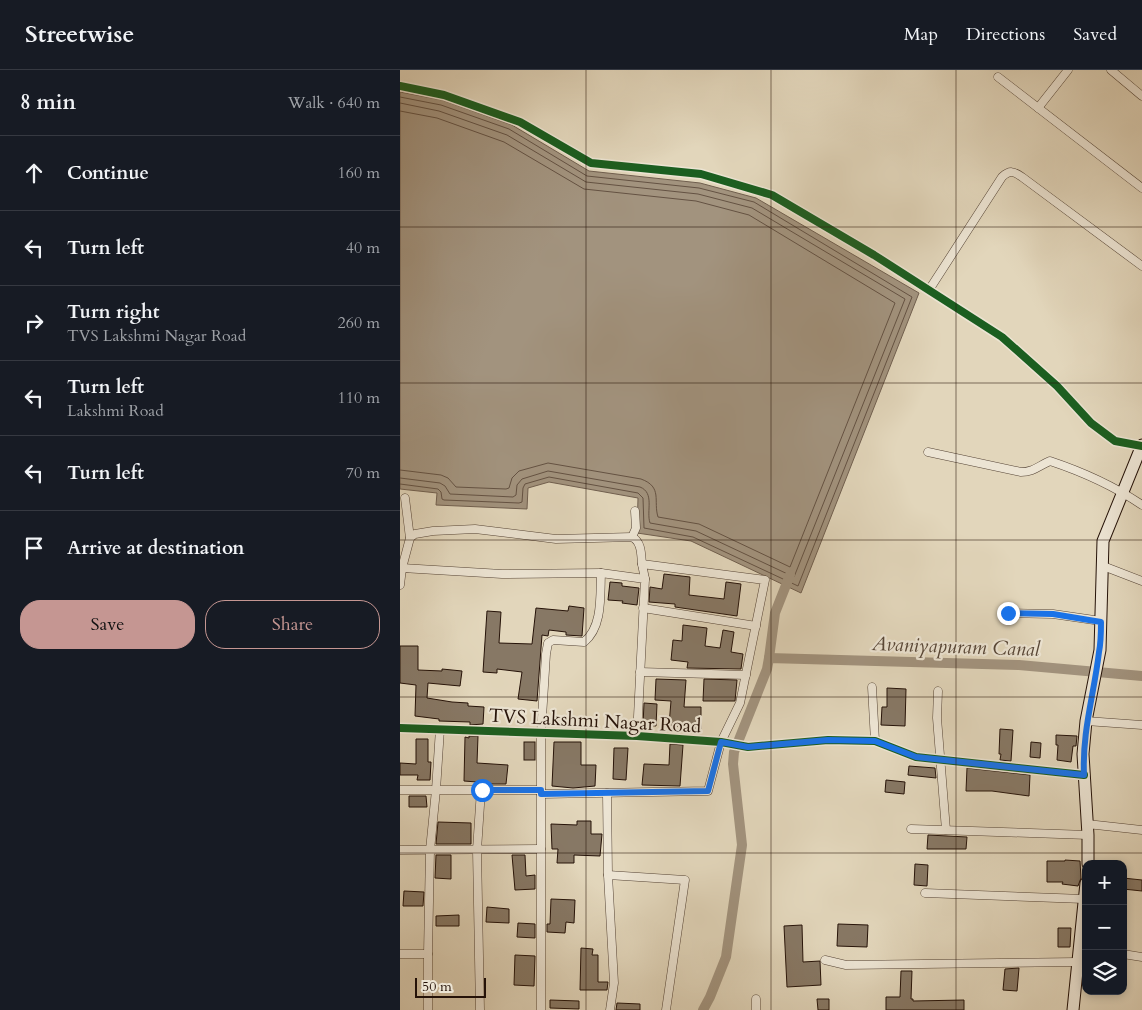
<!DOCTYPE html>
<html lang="en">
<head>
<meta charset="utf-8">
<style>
	:root { --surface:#171b24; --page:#20242c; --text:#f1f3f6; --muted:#9ea1a6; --line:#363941; --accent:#c59692 }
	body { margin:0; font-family:Cardo,serif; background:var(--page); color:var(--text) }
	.controls { position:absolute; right:15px; bottom:15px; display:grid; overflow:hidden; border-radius:10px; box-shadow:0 2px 8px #0003 }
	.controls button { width:45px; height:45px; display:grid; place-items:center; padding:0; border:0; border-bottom:1px solid var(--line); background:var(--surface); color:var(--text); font:25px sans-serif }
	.scale { position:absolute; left:15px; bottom:12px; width:71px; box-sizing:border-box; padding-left:5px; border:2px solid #251208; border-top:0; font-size:14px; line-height:18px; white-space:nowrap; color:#251208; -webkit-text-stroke:4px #ece4d3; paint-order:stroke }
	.stop { position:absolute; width:15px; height:15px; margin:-11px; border:4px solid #1a73e8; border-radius:50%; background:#fff }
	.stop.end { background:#1a73e8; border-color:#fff; box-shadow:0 1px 5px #0008 }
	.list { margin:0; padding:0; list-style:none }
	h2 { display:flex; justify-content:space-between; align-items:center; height:65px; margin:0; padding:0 20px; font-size:21px }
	h2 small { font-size:16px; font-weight:400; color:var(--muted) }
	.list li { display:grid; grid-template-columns:32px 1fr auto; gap:15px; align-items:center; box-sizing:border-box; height:75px; padding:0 20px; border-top:1px solid var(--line) }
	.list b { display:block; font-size:19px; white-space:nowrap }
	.list p { margin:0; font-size:16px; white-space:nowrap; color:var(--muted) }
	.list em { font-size:16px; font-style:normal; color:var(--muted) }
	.actions { display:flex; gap:10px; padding:15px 20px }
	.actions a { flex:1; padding:11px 0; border:1px solid var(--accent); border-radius:20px; text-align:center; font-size:18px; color:var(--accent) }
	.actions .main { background:var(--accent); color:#111 }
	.icon { flex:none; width:28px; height:28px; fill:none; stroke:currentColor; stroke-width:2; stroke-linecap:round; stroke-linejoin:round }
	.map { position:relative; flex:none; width:742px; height:940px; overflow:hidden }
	header { display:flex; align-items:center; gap:30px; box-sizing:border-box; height:70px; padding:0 25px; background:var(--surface); border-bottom:1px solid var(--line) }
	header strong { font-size:24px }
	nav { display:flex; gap:28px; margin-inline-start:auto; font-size:18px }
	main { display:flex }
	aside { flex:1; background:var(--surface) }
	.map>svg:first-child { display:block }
	.water { fill:#a2937e; stroke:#705f4f }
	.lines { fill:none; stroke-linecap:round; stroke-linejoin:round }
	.shore { stroke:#645243; stroke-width:1 }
	.canal { stroke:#a2937e; stroke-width:10 }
	.building { fill:#877865; stroke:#251208 }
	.street-casing { stroke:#544335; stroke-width:9 }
	.secondary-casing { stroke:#251208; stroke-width:13 }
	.street { stroke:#ece4d3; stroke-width:8 }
	.secondary { stroke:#ece4d3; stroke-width:11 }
	.cycleway-casing { stroke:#ece4d3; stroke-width:11 }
	.cycleway { stroke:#1b5e20; stroke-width:8 }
	.route { stroke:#1a73e8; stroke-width:6 }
	.grid { fill:none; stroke:#251208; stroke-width:1; stroke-opacity:0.55 }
	.labels { text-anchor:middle; stroke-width:4.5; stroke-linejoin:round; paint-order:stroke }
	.street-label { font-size:19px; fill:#251208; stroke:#ece4d3 }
	.water-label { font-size:20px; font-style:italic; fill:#574637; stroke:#ece4d3 }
</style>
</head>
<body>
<header>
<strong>Streetwise</strong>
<nav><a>Map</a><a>Directions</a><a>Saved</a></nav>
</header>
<main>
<aside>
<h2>8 min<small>Walk · 640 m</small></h2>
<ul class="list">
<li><svg class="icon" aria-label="ahead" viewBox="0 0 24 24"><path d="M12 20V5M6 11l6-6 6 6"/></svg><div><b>Continue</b></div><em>160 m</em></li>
<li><svg class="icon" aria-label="left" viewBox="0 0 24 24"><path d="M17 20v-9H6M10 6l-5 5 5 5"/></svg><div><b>Turn left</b></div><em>40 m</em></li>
<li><svg class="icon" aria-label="right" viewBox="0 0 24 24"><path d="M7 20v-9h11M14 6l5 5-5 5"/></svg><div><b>Turn right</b><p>TVS Lakshmi Nagar Road</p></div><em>260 m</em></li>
<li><svg class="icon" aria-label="left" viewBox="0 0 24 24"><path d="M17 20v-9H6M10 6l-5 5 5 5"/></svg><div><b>Turn left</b><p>Lakshmi Road</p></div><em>110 m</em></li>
<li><svg class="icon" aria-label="left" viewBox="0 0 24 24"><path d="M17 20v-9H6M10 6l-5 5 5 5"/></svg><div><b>Turn left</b></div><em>70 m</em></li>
<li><svg class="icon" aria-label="arrive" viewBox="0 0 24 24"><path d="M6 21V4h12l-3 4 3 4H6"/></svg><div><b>Arrive at destination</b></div></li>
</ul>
<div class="actions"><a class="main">Save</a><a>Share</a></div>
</aside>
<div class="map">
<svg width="742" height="940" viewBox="0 0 742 940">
	<rect width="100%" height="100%" fill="#e2d6bb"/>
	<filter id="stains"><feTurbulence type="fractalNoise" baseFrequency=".004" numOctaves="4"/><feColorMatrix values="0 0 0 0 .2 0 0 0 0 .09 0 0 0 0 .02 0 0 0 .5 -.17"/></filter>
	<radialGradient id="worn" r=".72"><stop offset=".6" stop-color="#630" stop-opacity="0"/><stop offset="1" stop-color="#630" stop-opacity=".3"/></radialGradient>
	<path class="water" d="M0 22 42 30 112 55 189 101 300 113 356 128 519 223 401 523 291 471 237 463 238 428 149 412 128 418 127 439 36 435 37 423 0 419Z"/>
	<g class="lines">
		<g class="shore">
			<path d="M0 27 41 35 109 59 187 106 299 118 354 132 512 227 398 516 293 467 244 458 243 428 238 423 149 407 125 414 123 418 122 432 119 433 44 430 42 429 41 422 38 419 0 414"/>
			<path d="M0 33 39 41 107 65 186 112 298 124 352 138 505 229 394 507 296 461 250 453C246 441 255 423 240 417L148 401 122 409 117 415 116 425 113 427 50 424 45 416 40 413 0 408"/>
			<path d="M0 41 37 48 104 72 184 119 296 131 349 145 495 233 390 497 299 454 258 447C253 431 263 417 241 409L148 393 119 401 112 408 109 418 106 419 56 417 48 408 41 405 0 400"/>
		</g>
		<g class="canal">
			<path d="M369 588 375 543 390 505"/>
			<path d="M303 940 310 927 326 887 342 775 333 694 334 682 367 599 369 588 619 595 742 606"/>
		</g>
	</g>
	<g class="building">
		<path d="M264 504 290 507 289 525 324 529 326 512 341 514 337 546 275 537V534L249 532 250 517 262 519Z"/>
		<path d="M210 512 222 513V516L239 518 237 535 222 533 223 531 208 530Z"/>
		<path d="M169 536 184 538 182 566 166 565V562L149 560 148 566 142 565 137 631 118 629 122 602 97 599V603L83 602 87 541 101 542 99 573 132 574 136 538 168 541Z"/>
		<path d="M283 555 307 558 305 576 320 578 323 560 334 562 331 582 343 584 341 599 287 598 288 592 271 590 273 570 282 571Z"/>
		<path d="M0 576H18V600L42 601V599L62 601 60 616 28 613 27 628 52 632 68 633V636L84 637 83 654 70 655V652L39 651V649L15 646 16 615 0 613Z"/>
		<path d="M256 609 286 610 284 637H301V659L269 655 271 631 255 630Z"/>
		<path d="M304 609 337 610 335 631H303Z"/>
		<path d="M487 618 506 619 505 656 481 655 482 637H487Z"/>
		<path d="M244 633 257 634 256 656 243 655Z"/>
		<path d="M600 659 613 660 611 691 600 690 601 684H599Z"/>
		<path d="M656 665 677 666 676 676H673L671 692 657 690 658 675H656Z"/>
		<path d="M69 666H78L77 693 108 695 106 714H78L77 712 64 711 65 667 69 668Z"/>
		<path d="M16 669H28V692H31L30 710H17L18 705H0V693L16 694Z"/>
		<rect x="124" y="672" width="11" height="18"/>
		<path d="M154 672H181V695H196L195 716 173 718 152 716Z"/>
		<path d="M631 672 641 673 640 688 630 687Z"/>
		<path d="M270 674 283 675 280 716 242 715 244 694 269 695Z"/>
		<path d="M214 678H228L226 710 213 709Z"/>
		<path d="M509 696 535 698 536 708 508 705Z"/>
		<path d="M567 698 630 705 629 726 592 721H566Z"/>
		<path d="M486 710 505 712 504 724 485 722Z"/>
		<path d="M9 726H26L27 737H9Z"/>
		<path d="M177 751H191V764H202L200 786 174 785V793H157L158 779H152L151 754 177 755Z"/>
		<path d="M38 752 71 753V774H36Z"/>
		<path d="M528 765 567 767 566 779H527Z"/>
		<path d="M36 785H51V809L35 808Z"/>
		<path d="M112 785H125L126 806 135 805V819L115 820Z"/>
		<path d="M665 790 680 791 681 808 678 816 662 814 663 812H647V791H665Z"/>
		<path d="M515 794 528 795 527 816 514 815Z"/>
		<path d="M723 808 742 810V821L723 819Z"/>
		<path d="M4 821 24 822 23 836H3Z"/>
		<path d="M151 829 175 830 174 853 166 852 165 863 147 862V854H150Z"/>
		<path d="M87 837 109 839V853L86 852Z"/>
		<path d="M59 845V856H36V846Z"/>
		<path d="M118 853 135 854V868L117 867Z"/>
		<path d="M438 854 468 855 467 877 437 876Z"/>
		<path d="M402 855 403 892 420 891 421 915 387 917 384 856Z"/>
		<path d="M658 858H671L670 877H658Z"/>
		<path d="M181 878 193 879 192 885H198V912H208L207 920H180Z"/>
		<path d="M115 885 135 886 134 916 114 915Z"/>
		<path d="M619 898 617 921 603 920 605 899Z"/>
		<path d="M501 901H512L511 929H513V931L564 930V940H486V927H500Z"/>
		<path d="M417 929H429V940H418Z"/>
		<path d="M150 930 179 931V939L150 938Z"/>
		<path d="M217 933 240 934V940H216Z"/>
	</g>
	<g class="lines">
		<defs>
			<g id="street">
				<path d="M711 0 742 26"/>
				<path d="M598 7 742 118"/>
				<path d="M0 16 44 25 120 52 191 93 301 104 372 125 474 185 602 267 657 316 691 353 715 371 742 376"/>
				<path d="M638 38 668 0"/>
				<path d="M529 220 602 107C610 100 613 101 622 107L742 196"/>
				<path d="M528 382 621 402C634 402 638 396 650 391 683 402 714 416 742 435"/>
				<path d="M5 428 10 468"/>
				<path d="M232 467 236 458 235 441"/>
				<path d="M703 496 742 511"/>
				<path d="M2 498 10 468 15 464 33 461 75 459 156 469 232 467C242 472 241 485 242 494"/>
				<path d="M0 515 2 498 102 504 201 503 245 509 237 666"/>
				<path d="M243 538 356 556"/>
				<path d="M608 543 653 544 701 551"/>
				<path d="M240 602 346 605"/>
				<path d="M472 617 475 671"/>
				<path d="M538 621 537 648 546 760"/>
				<path d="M686 651 742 655"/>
				<path d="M0 658 237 666 321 672 348 677 428 670 475 671 516 687 684 705"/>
				<path d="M0 720H141"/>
				<path d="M207 723 208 805 214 913 210 940"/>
				<path d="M141 724 308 721 321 672 340 633 365 510 242 494 245 509"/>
				<path d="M687 754 742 760"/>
				<path d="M511 759 688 765"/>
				<path d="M0 780 141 779"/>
				<path d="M208 805 285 810 266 940"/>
				<path d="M525 823 684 829"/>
				<path d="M0 884H28V940"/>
				<path d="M28 884 30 780 36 720 40 659"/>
				<path d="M723 884 742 887"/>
				<path d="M425 890 446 895 678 892"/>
				<path d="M80 940 77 780 81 720"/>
				<path d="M141 940V663L146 584 148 573 153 570 184 572C203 557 200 525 201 503"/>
				<path d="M356 940V929"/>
			</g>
			<g id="secondary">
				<path d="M688 794V765L683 684 686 651 700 580 703 471 742 375"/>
				<path d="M673 940 686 813"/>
			</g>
		</defs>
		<use href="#street" class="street-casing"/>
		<use href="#secondary" class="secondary-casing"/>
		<use href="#street" class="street"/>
		<use href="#secondary" class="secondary"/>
		<defs>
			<g id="cycleway">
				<path d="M0 16 44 25 120 52 191 93 301 104 372 125 474 185 602 267 657 316 691 353 715 371 742 376"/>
				<path d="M0 658 237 666 321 672 348 677 428 670 475 671 516 687 684 705"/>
			</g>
		</defs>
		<use href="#cycleway" class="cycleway-casing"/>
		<use href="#cycleway" class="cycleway"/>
	</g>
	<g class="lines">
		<path class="route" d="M82 720H141V724L308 721 321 672 348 677 428 670 475 671 516 687 684 705C682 661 694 625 699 582 701 572 701 562 701 552L653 544 608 543"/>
	</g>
	<path class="grid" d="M186 0V940M371 0V940M556 0V940M0 157H742M0 313H742M0 470H742M0 627H742M0 783H742"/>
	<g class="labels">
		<g class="street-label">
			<text transform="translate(195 650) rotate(3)" y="7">TVS Lakshmi Nagar Road</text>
		</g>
		<g class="water-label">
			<text transform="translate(556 576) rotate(2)" y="7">Avaniyapuram Canal</text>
		</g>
	</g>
	<rect width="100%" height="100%" filter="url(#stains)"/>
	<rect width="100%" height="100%" fill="url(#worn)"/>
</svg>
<div class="controls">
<button>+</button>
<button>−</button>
<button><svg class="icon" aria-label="layers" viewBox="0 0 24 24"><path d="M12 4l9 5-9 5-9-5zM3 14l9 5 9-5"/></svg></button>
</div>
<div class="scale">50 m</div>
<div class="stop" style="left:82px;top:720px"></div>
<div class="stop end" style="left:608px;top:543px"></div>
</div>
</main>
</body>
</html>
